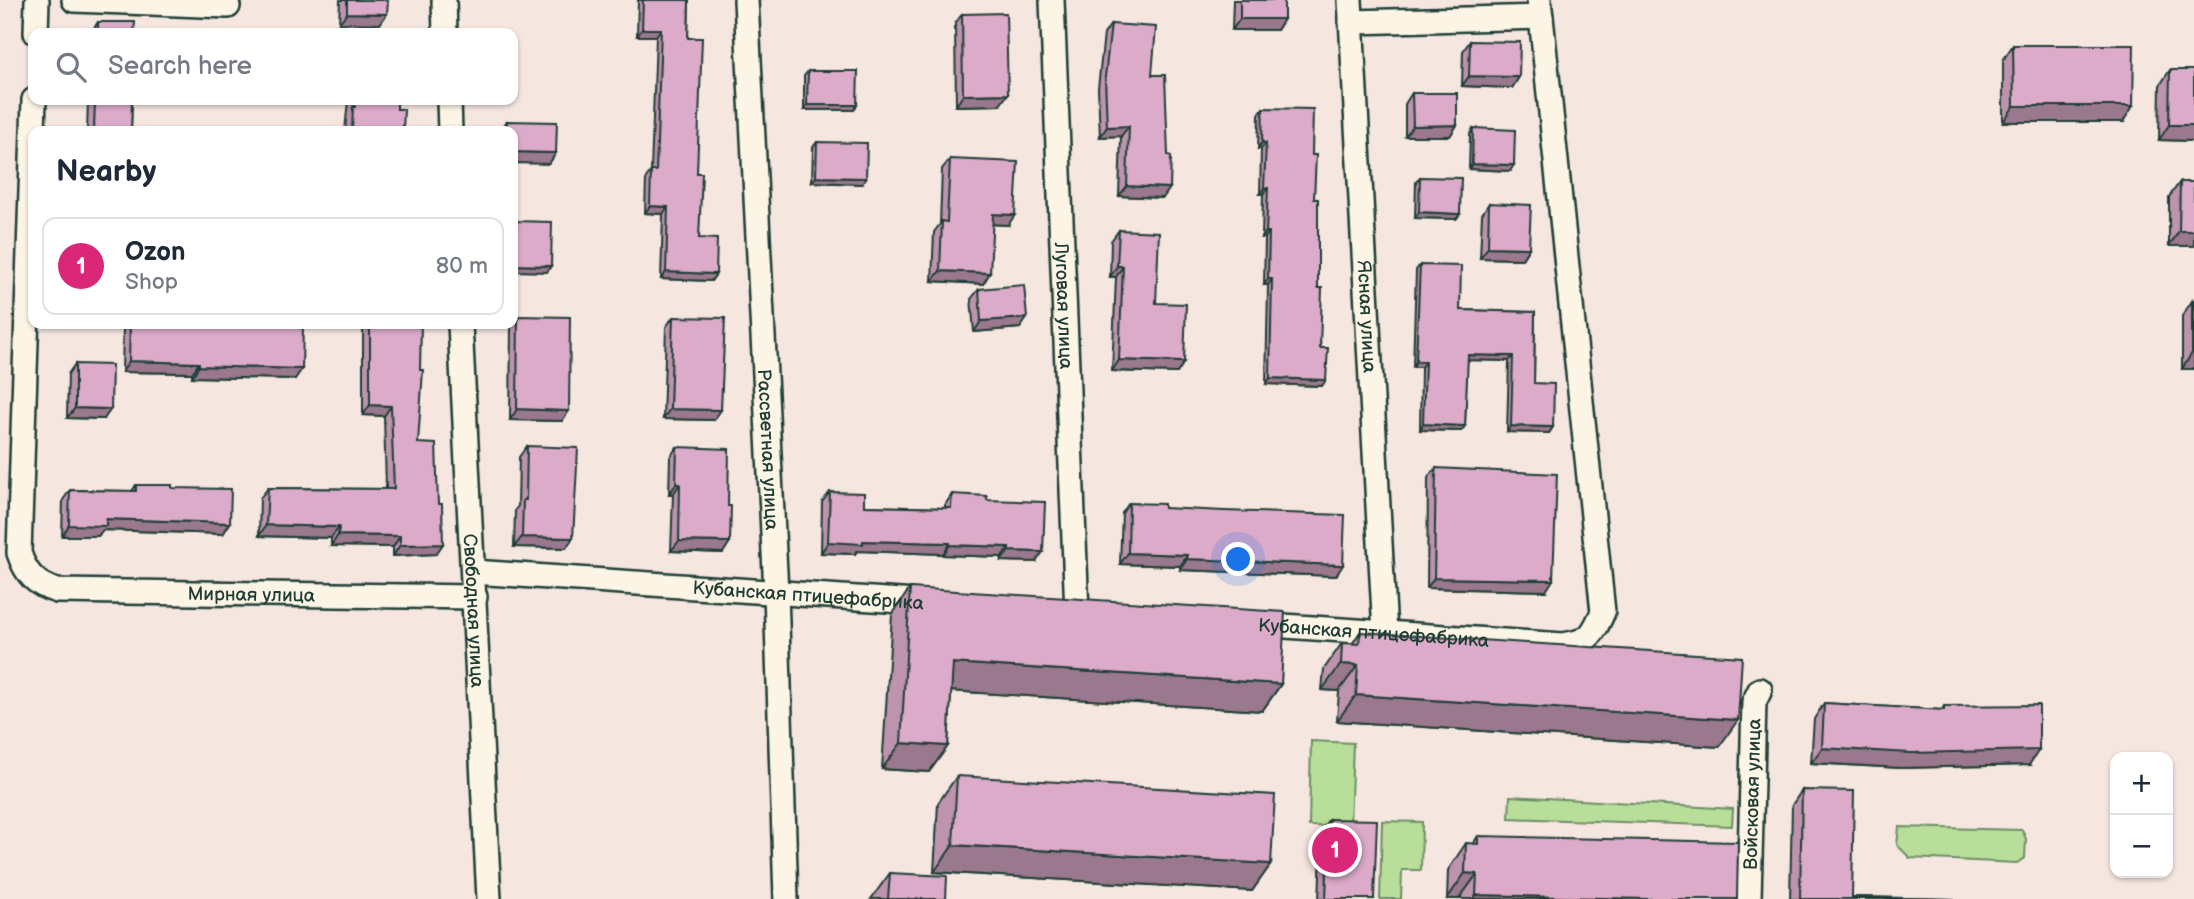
<!DOCTYPE html>
<html lang="en">
<head>
<meta charset="utf-8">
<style>
	:root { --surface:#fff; --page:#f6f6f7; --text:#1f2937; --muted:#747a83; --line:#e0e1e3; --accent:#db2777 }
	body { margin:0; font-family:"Balsamiq Sans",sans-serif; background:var(--page); color:var(--text) }
	.controls { position:absolute; right:21px; bottom:21px; display:grid; overflow:hidden; border-radius:14px; box-shadow:0 2px 5px #0004 }
	.controls button { width:63px; height:63px; display:grid; place-items:center; padding:0; border:0; border-bottom:2px solid var(--line); background:var(--surface); color:var(--text); font:35px sans-serif }
	.you { position:absolute; left:1239px; top:560px; width:24px; height:24px; margin:-18px; border:5px solid #fff; border-radius:50%; background:#1a73e8; box-shadow:0 0 0 10px #1a73e833 }
	.badge { display:grid; place-items:center; width:46px; height:46px; border-radius:50%; background:var(--accent); color:#fff; font-size:23px; font-weight:700 }
	.pin { position:absolute; translate:-50% -50%; border:4px solid #fff; box-shadow:0 2px 7px #0006 }
	.list { margin:0; padding:0; list-style:none }
	h2 { display:flex; justify-content:space-between; align-items:center; height:91px; margin:0; padding:0 28px; font-size:30px }
	h2 small { font-size:23px; font-weight:400; color:var(--muted) }
	.list li { display:grid; grid-template-columns:46px 1fr auto; gap:21px; align-items:center; box-sizing:border-box; height:98px; margin:0 14px 14px; padding:0 14px; border:2px solid var(--line); border-radius:14px }
	.list b { display:block; font-size:26px; white-space:nowrap }
	.list p { margin:0; font-size:23px; white-space:nowrap; color:var(--muted) }
	.list em { font-size:23px; font-style:normal; color:var(--muted) }
	.icon { flex:none; width:38px; height:38px; fill:none; stroke:currentColor; stroke-width:2; stroke-linecap:round; stroke-linejoin:round }
	.map { position:relative; flex:none; width:2194px; height:899px; overflow:hidden }
	.search { position:absolute; background:var(--surface); box-shadow:0 2px 5px #0004; left:28px; top:28px; width:490px; height:77px; display:flex; align-items:center; gap:18px; box-sizing:border-box; padding:0 24px; border-radius:14px; color:var(--muted); font-size:26px }
	.panel { position:absolute; background:var(--surface); box-shadow:0 2px 5px #0004; left:28px; top:126px; width:490px; height:203px; border-radius:14px }
	.map>svg:first-child { display:block }
	.green { fill:#b8de99; stroke:#6c8e66; stroke-width:2 }
	.lines { fill:none; stroke-linecap:round; stroke-linejoin:round }
	.street-casing { stroke:#1f3d34; stroke-width:28 }
	.street { stroke:#fcf5e5; stroke-width:23 }
	.wall { fill:#bd93ae; stroke:#1f3d34; stroke-width:2 }
	.shaded-wall { fill:#9a788d; stroke:#1f3d34; stroke-width:2 }
	.building { fill:#dcabca; stroke:#1f3d34; stroke-width:2 }
	.labels { text-anchor:middle; stroke-width:5; stroke-linejoin:round; paint-order:stroke }
	.street-label { font-size:19px; fill:#1f3d34; stroke:#fcf5e5 }
</style>
</head>
<body>
<div class="map">
<svg width="2194" height="899" viewBox="0 0 2194 899">
	<rect width="100%" height="100%" fill="#f6e6e0"/>
	<filter id="ink" filterUnits="userSpaceOnUse"><feTurbulence type="fractalNoise" baseFrequency=".0143" numOctaves="2"/><feDisplacementMap in="SourceGraphic" scale="14" xChannelSelector="R" yChannelSelector="G"/><feConvolveMatrix kernelMatrix="1 2 1 2 8 2 1 2 1" color-interpolation-filters="sRGB"/></filter>
	<g filter="url(#ink)">
		<g class="green">
			<path d="M1311 741 1353 743 1350 827 1309 826Z"/>
			<path d="M1510 796 1733 809 1732 826 1509 818Z"/>
			<path d="M1382 821 1422 822 1421 870H1402L1401 899H1380Z"/>
			<path d="M1899 827 2022 830 2026 839 2025 858 2017 863 1910 858 1897 845Z"/>
		</g>
		<g class="lines">
			<defs>
				<g id="street">
					<path d="M74 0 228 6"/>
					<path d="M444 0 445 33"/>
					<path id="s1" d="M746 0 776 592 786 899"/>
					<path id="s2" d="M1052 0 1077 612"/>
					<path id="s3" d="M1350 0 1385 633"/>
					<path d="M1351 22 1541 17 1539 0"/>
					<path d="M36 33 37 0"/>
					<path id="s4" d="M34 100 19 553C26 574 36 585 57 591L475 597"/>
					<path d="M449 100 450 131"/>
					<path id="s5" d="M460 324 489 899"/>
					<path id="s6" d="M473 572 931 603"/>
					<path id="s7" d="M1255 624 1563 645C1590 641 1592 636 1603 612L1541 17"/>
					<path id="s8" d="M1749 899 1754 702 1760 690"/>
				</g>
			</defs>
			<use href="#street" class="street-casing"/>
			<use href="#street" class="street"/>
		</g>
		<g class="wall">
			<path d="M340 0H388L380 24 339 23Z"/>
			<path d="M638 0H689L688 38 697 173 699 238 716 274 711 281 661 279 663 214 645 213 646 178 651 171 656 36H637Z"/>
			<path d="M1233 0H1284V19L1277 30H1232Z"/>
			<path d="M962 14 1000 105 956 106 955 24Z"/>
			<path d="M98 22 134 33H91Z"/>
			<path d="M1111 24 1152 75 1168 155 1163 198 1119 196 1121 136 1100 137 1098 88 1104 34Z"/>
			<path d="M1470 41 1519 77 1512 88 1462 86 1463 51Z"/>
			<path d="M2013 45 2123 122H2003V60Z"/>
			<path d="M2170 70 2194 141 2159 140 2160 85Z"/>
			<path d="M808 71 857 105 854 110H804V76Z"/>
			<path d="M1412 93 1457 125 1450 136H1405V104Z"/>
			<path d="M88 100H132L131 131H87Z"/>
			<path d="M348 100H397V109L403 131H345Z"/>
			<path d="M1263 108 1312 155 1322 386 1266 384 1268 285H1264L1265 238H1262L1263 194H1260L1261 149H1258L1259 114Z"/>
			<path d="M507 121 549 164 513 131H500Z"/>
			<path d="M1473 128 1510 171 1469 169 1470 134Z"/>
			<path d="M817 142 862 184 812 182 813 147Z"/>
			<path d="M950 159 1008 225 992 224 983 284 932 281 934 232 940 224 942 169Z"/>
			<path d="M1420 177 1460 214 1456 219 1415 218 1416 182Z"/>
			<path d="M2180 182 2194 246H2169V197Z"/>
			<path d="M1489 203 1529 248 1522 259 1480 258 1482 214Z"/>
			<path d="M1119 230 1156 303 1184 362 1177 373 1112 371 1116 277H1110L1111 241Z"/>
			<path d="M1420 265 1460 310 1535 312 1534 383 1553 427 1549 433 1507 432 1509 361 1467 360 1465 426 1461 431 1420 430 1421 367H1413L1416 270Z"/>
			<path d="M979 289 1027 318 1020 328 974 332 971 299Z"/>
			<path d="M2192 301 2194 369H2182V316Z"/>
			<path d="M518 316 562 421 510 420 511 326Z"/>
			<path d="M673 317 714 420 663 419 666 327Z"/>
			<path d="M126 324H247L295 379 192 377V373L122 372 123 328Z"/>
			<path d="M363 324H370L418 443 436 554 393 556V547L331 546V538L259 536 260 498 268 488 386 489 384 416 363 415Z"/>
			<path d="M75 364 104 419 67 418 68 374Z"/>
			<path d="M527 446 566 548 514 547 515 510 518 506 519 457Z"/>
			<path d="M677 447 728 506 723 553 671 551 673 494H669L670 457Z"/>
			<path d="M1436 468 1546 591 1427 588 1428 478Z"/>
			<path d="M136 485 172 488 230 523 223 534 103 530 98 536H62L63 500 70 490 132 491Z"/>
			<path d="M830 492 864 506 945 508V505L952 494 987 500 1036 562 1001 561 1002 557 943 555V554L857 551 855 554 821 553 822 502Z"/>
			<path d="M1129 503 1164 508 1336 576 1180 570V566L1120 564 1122 513Z"/>
			<path d="M910 588 1281 684 1262 711 951 691 948 746 929 772 882 769 892 615Z"/>
			<path d="M1360 632 1719 747 1337 721 1339 691 1322 690 1324 669 1342 643 1352 644Z"/>
			<path d="M1824 703 1942 710 1944 706 2029 765 1901 768 1811 763 1814 719Z"/>
			<path d="M957 776 1271 864 1252 891 934 872 938 803Z"/>
			<path d="M1802 790 1852 897 1955 899H1790L1792 805Z"/>
			<path d="M1329 819 1374 899H1319L1322 829Z"/>
			<path d="M1478 836 1737 899H1447L1448 870 1466 843 1473 844Z"/>
			<path d="M890 873 946 899H871Z"/>
		</g>
		<g class="shaded-wall">
			<path d="M347 13 387 14 380 24 339 23Z"/>
			<path d="M1240 19H1284L1277 30H1232Z"/>
			<path d="M642 29H661L656 36H637Z"/>
			<path d="M1469 76 1519 77 1512 88 1462 86Z"/>
			<path d="M1008 94 1000 105 956 106 963 95Z"/>
			<path d="M807 105H857L854 110H804Z"/>
			<path d="M2014 106H2133L2123 122H2003Z"/>
			<path d="M1457 125 1450 136H1405L1413 126Z"/>
			<path d="M2169 125H2194V141L2159 140Z"/>
			<path d="M1129 126 1121 136 1100 137 1107 127Z"/>
			<path d="M1262 142 1266 143 1261 149H1258Z"/>
			<path d="M513 152 556 153 549 164 513 163Z"/>
			<path d="M1472 164 1514 165 1510 171 1469 169Z"/>
			<path d="M816 177 866 178 862 184 812 182Z"/>
			<path d="M1127 186 1170 188 1163 198 1119 196Z"/>
			<path d="M1264 188H1268L1263 194H1260Z"/>
			<path d="M650 206 668 207 663 214 645 213Z"/>
			<path d="M1419 212 1460 214 1456 219 1415 218Z"/>
			<path d="M993 214 1015 215 1008 225 986 224Z"/>
			<path d="M2179 231H2194V246H2169Z"/>
			<path d="M1266 232H1269L1265 238H1262Z"/>
			<path d="M1488 247 1529 248 1522 259 1480 258Z"/>
			<path d="M513 265 551 266 547 272 513 271Z"/>
			<path d="M1117 266H1123L1116 277H1110Z"/>
			<path d="M940 271 990 273 983 284 932 281Z"/>
			<path d="M666 272 716 274 711 281 661 279Z"/>
			<path d="M1268 279H1272L1268 285H1264Z"/>
			<path d="M1027 318 1020 328 974 332 981 321Z"/>
			<path d="M2192 353H2194V369H2182Z"/>
			<path d="M1468 355 1513 356 1509 361 1464 360Z"/>
			<path d="M1119 360 1184 362 1177 373 1112 371Z"/>
			<path d="M129 361 199 363 192 373 122 372Z"/>
			<path d="M1416 361 1425 362 1421 367H1413Z"/>
			<path d="M199 366 302 369 295 379 192 377Z"/>
			<path d="M1270 378 1326 380 1322 386 1266 384Z"/>
			<path d="M370 405 391 406 384 416 363 415Z"/>
			<path d="M75 408 111 409 104 419 67 418Z"/>
			<path d="M517 409 569 411 562 421 510 420Z"/>
			<path d="M670 409 721 410 714 420 663 419Z"/>
			<path d="M1423 424 1465 426 1461 431 1420 430Z"/>
			<path d="M1511 426 1553 427 1549 433 1507 432Z"/>
			<path d="M676 484H680L673 494H669Z"/>
			<path d="M106 519 230 523 223 534 103 530 98 536H62L69 525Z"/>
			<path d="M266 525 339 527 331 538 259 536Z"/>
			<path d="M338 535 400 536 393 547 331 546Z"/>
			<path d="M522 537 573 538 566 548 514 547Z"/>
			<path d="M679 541 730 542 723 553 671 551Z"/>
			<path d="M863 541 950 543 943 554 857 551 855 554 821 553 828 542Z"/>
			<path d="M443 544 436 554 393 556 400 545Z"/>
			<path d="M950 545 1009 547 1002 557 943 555Z"/>
			<path d="M1009 551 1043 552 1036 562 1001 561Z"/>
			<path d="M1128 553 1188 555 1180 566 1120 564Z"/>
			<path d="M1187 559 1343 565 1336 576 1180 570Z"/>
			<path d="M1434 578 1553 580 1546 591 1427 588Z"/>
			<path d="M953 663 1281 684 1262 711 934 690Z"/>
			<path d="M1341 664 1358 665 1339 691 1322 690Z"/>
			<path d="M1356 695 1738 720 1719 747 1337 721Z"/>
			<path d="M901 743 948 746 929 772 882 769Z"/>
			<path d="M1822 748 2039 750 2029 765 1901 768 1811 763Z"/>
			<path d="M953 845 1271 864 1252 891 934 872Z"/>
			<path d="M1465 873 1477 874 1459 899H1447Z"/>
			<path d="M1476 895 1648 899H1474Z"/>
		</g>
		<g class="building">
			<path d="M347 0H388L387 14 347 13Z"/>
			<path d="M643 0H689L688 38H702L697 173H702L699 238 717 239 716 274 666 272 668 207 650 206 651 171H656L661 29H642Z"/>
			<rect x="1240" y="0" width="44" height="19"/>
			<path d="M1006 13 1008 94 963 95 962 14Z"/>
			<path d="M98 22H135L134 33H98Z"/>
			<path d="M1111 24 1156 27 1152 75H1165L1168 155 1171 156 1170 188 1127 186 1129 126 1107 127 1105 77Z"/>
			<path d="M1470 41 1520 42 1519 77 1469 76Z"/>
			<path d="M2013 45H2134L2133 106H2014Z"/>
			<path d="M2170 70H2194V125H2169Z"/>
			<path d="M808 71H858L857 105H807Z"/>
			<path d="M1412 93H1457V125L1413 126Z"/>
			<path d="M95 100H132L131 131H94Z"/>
			<path d="M355 100H397V109H404L403 131H352L353 107H355Z"/>
			<path d="M1263 108 1313 109 1312 155H1316L1314 199H1318V288H1322L1320 348H1328L1326 380 1270 378 1272 279H1268L1269 232H1266L1268 188H1264L1266 143 1262 142Z"/>
			<path d="M507 121 557 122 556 153 513 152V131H507Z"/>
			<path d="M1473 128 1515 130 1514 165 1472 164Z"/>
			<path d="M817 142 867 143 866 178 816 177Z"/>
			<path d="M950 159 1018 162 1015 215 993 214 990 273 940 271 942 221 947 222Z"/>
			<path d="M1420 177 1461 178 1460 214 1419 212Z"/>
			<path d="M2180 182H2194V231H2179Z"/>
			<path d="M1489 203 1531 205 1529 248 1488 247Z"/>
			<path d="M513 221 552 222 551 266 513 265Z"/>
			<path d="M1119 230 1159 232 1156 303 1186 304 1184 362 1119 360 1123 266H1117Z"/>
			<path d="M1420 265 1461 266 1460 310 1535 312 1534 383 1554 384 1553 427 1511 426 1513 356 1468 355 1465 426 1423 424 1425 362 1416 361Z"/>
			<path d="M1024 285 1027 318 981 321 979 289Z"/>
			<rect x="2192" y="301" width="2" height="52"/>
			<path d="M518 316 570 317 569 411 517 409Z"/>
			<path d="M673 317 725 318 721 410 670 409Z"/>
			<path d="M130 324H247L303 325 302 369 199 366V363L129 361Z"/>
			<path d="M370 324H421L420 370H423L418 443 436 444 438 504H442L443 544 400 545V536L338 535 339 527 266 525 268 488 394 489 391 406 370 405Z"/>
			<path d="M75 364 112 365 111 409 75 408Z"/>
			<path d="M527 446 578 448 573 538 522 537 523 500H526Z"/>
			<path d="M677 447 729 449 728 506H731L730 542 679 541 680 484H676Z"/>
			<path d="M1436 468 1557 474 1553 580 1434 578Z"/>
			<path d="M136 485H172V488L231 489 230 523 106 519V526L69 525 70 490 136 491Z"/>
			<path d="M830 492 864 493V506L951 508 952 494 987 496V500L1045 502 1043 552 1009 551V547L950 545V543L863 541V544L828 542Z"/>
			<path d="M1129 503 1164 504V508L1224 511 1345 515 1343 565 1187 559 1188 555 1128 553Z"/>
			<path d="M910 588 1285 612 1281 684 953 663 948 746 901 743Z"/>
			<path d="M1360 632 1742 657 1738 720 1356 695 1358 665 1341 664 1342 643 1359 644Z"/>
			<path d="M1824 703 1944 710V706L2039 705V750L1911 753 1822 748Z"/>
			<path d="M957 776 1275 795 1271 864 953 845Z"/>
			<path d="M1802 790 1854 791 1852 897 1955 899H1800Z"/>
			<path d="M1329 819 1377 820 1374 899H1326Z"/>
			<path d="M1478 836 1738 842 1737 899H1648L1476 895 1477 874 1465 873 1466 843 1478 844Z"/>
			<path d="M890 873 947 876 946 899H888Z"/>
		</g>
	</g>
	<g class="labels">
		<g class="street-label">
			<text dy="7" stroke="none"><textPath href="#s2" startOffset="306">Луговая улица</textPath></text>
			<text dy="7" stroke="none"><textPath href="#s3" startOffset="317">Ясная улица</textPath></text>
			<text dy="7" stroke="none"><textPath href="#s1" startOffset="450">Рассветная улица</textPath></text>
			<text dy="7" stroke="none"><textPath href="#s4" startOffset="704">Мирная улица</textPath></text>
			<text dy="7" stroke="none"><textPath href="#s6" startOffset="336">Кубанская птицефабрика</textPath></text>
			<text dy="7" stroke="none"><textPath href="#s5" startOffset="287">Свободная улица</textPath></text>
			<text dy="7" stroke="none"><textPath href="#s7" startOffset="119">Кубанская птицефабрика</textPath></text>
			<text dy="7" stroke="none"><textPath href="#s8" startOffset="105">Войсковая улица</textPath></text>
		</g>
	</g>
</svg>
<div class="controls">
<button>+</button>
<button>−</button>
</div>
<div class="you"></div>
<div class="pin badge" style="left:1335px;top:850px">1</div>
<div class="search"><svg class="icon" aria-label="search" viewBox="0 0 24 24"><circle cx="10" cy="10" r="6"/><path d="M15 15l6 6"/></svg>Search here</div>
<section class="panel">
<h2>Nearby<small></small></h2>
<ul class="list">
<li><span class="badge">1</span><div><b>Ozon</b><p>Shop</p></div><em>80 m</em></li>
</ul>
</section>
</div>
</body>
</html>
